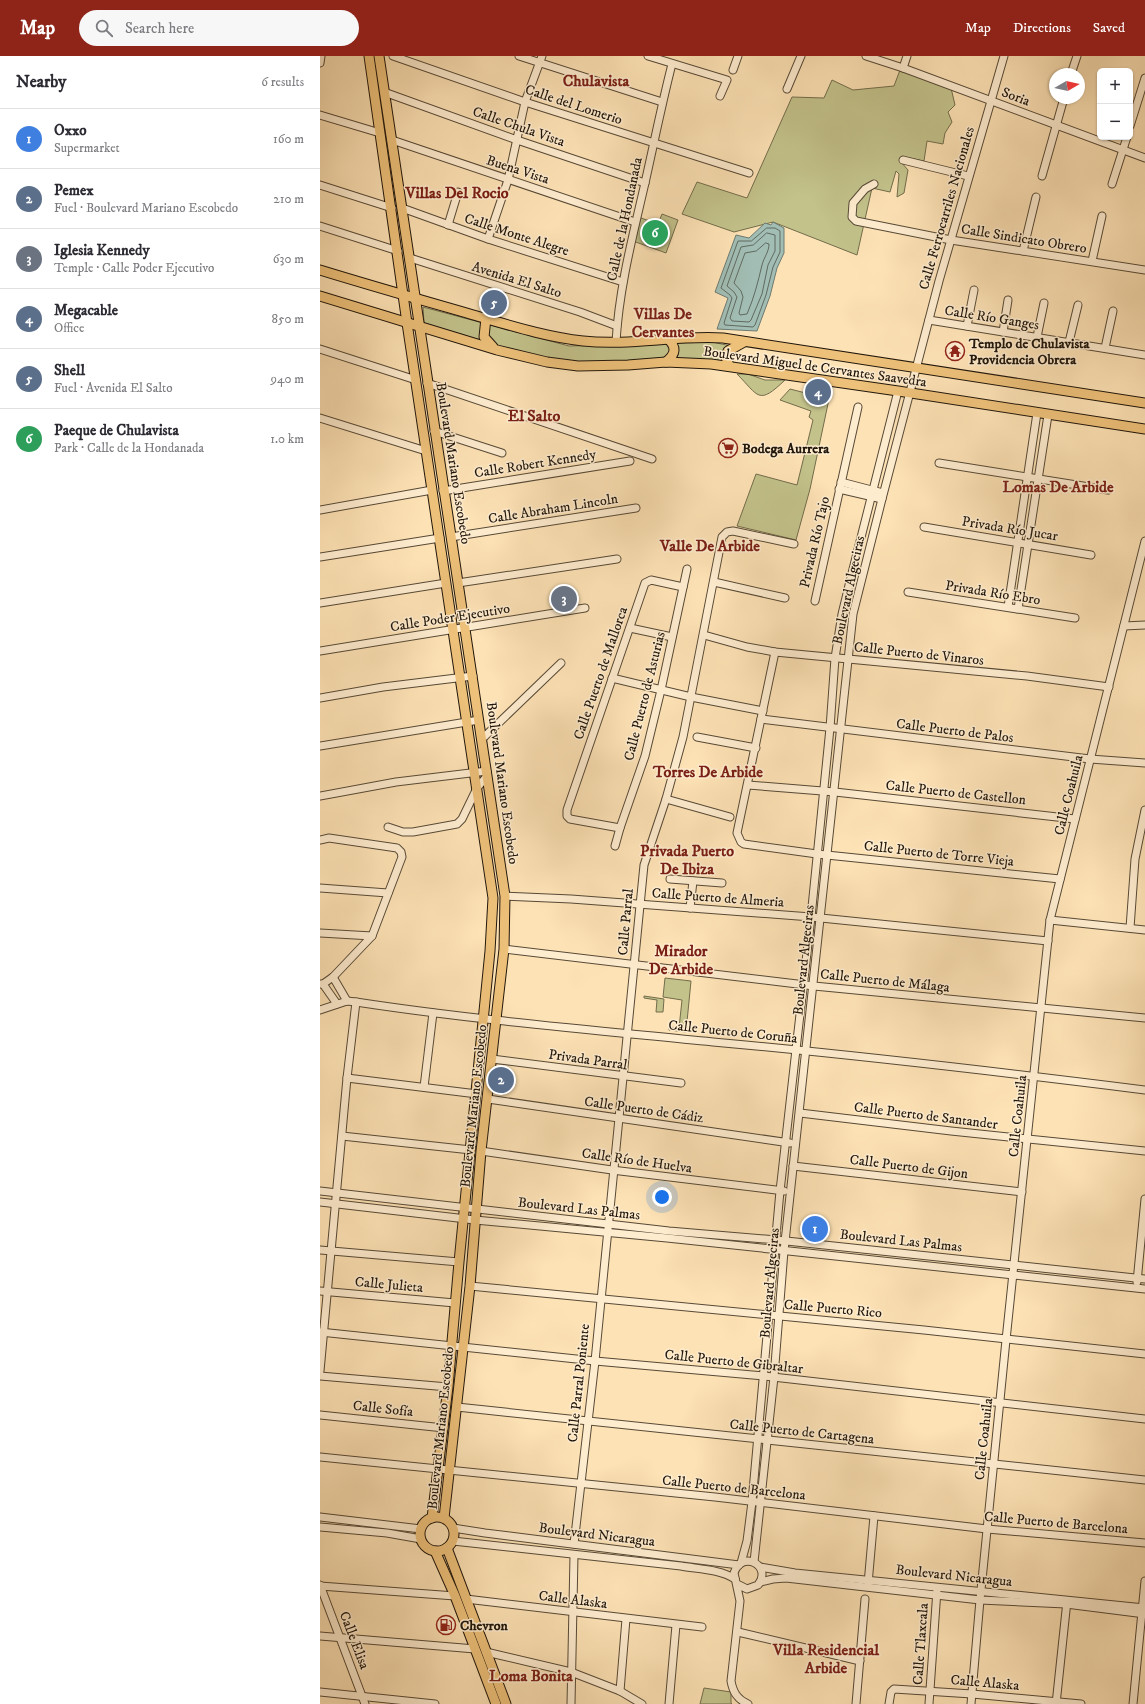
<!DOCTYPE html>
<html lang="en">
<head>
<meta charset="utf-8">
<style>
	:root { --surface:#fff; --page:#f7f7f7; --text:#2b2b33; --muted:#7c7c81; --line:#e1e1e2; --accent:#8f2418 }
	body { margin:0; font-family:"IM FELL DW Pica",serif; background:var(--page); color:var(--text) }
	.controls { position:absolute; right:12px; top:12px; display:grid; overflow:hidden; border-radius:6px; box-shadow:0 1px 3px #0004 }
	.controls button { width:36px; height:36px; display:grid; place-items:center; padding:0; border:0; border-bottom:1px solid var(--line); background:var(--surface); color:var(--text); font:20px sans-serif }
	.compass { position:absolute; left:729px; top:12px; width:36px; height:36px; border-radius:50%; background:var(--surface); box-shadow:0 1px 3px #0004; rotate:81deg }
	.you { position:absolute; left:342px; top:1141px; width:14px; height:14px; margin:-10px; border:3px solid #fff; border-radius:50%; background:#1a73e8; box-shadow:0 0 0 6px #1a73e833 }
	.badge { display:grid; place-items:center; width:26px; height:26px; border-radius:50%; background:var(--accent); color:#fff; font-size:13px; font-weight:700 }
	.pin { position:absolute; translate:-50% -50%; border:2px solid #fff; box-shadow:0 1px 4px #0006 }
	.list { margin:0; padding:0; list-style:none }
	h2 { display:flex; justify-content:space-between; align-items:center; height:52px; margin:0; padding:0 16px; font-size:17px }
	h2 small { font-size:13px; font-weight:400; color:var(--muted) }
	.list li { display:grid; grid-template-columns:26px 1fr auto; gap:12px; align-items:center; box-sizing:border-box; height:60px; padding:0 16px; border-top:1px solid var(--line) }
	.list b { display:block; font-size:15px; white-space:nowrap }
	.list p { margin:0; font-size:13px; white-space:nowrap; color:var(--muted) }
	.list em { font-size:13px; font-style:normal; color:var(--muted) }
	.icon { flex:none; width:22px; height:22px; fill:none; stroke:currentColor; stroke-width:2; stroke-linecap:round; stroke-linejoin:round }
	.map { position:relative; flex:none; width:825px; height:1648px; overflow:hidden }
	header { display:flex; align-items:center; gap:24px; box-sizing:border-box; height:56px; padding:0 20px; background:var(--accent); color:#fff }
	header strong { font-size:19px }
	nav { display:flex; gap:22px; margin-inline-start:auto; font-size:14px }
	.search { width:280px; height:36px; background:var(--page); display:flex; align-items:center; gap:10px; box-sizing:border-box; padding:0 14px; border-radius:22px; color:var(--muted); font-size:15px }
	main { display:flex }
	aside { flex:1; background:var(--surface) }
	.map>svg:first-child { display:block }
	.green { fill:#c3c28b; stroke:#726c4b }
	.water { fill:#a1bdb4; stroke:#6d7a70 }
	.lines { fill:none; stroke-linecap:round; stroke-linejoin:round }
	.shore { stroke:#606a60; stroke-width:1 }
	.minor-casing { stroke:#574936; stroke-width:9 }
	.major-casing { stroke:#20160b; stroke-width:11 }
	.minor { stroke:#feeccf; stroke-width:7 }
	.major { stroke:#eec17a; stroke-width:9 }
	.labels { text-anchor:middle; stroke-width:3; stroke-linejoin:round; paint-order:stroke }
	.street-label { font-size:14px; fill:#20160b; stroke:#feeccf }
	.poi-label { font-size:14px; font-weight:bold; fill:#20160b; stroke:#feeccf; text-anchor:start }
	.quarter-label { font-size:16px; font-weight:bold; fill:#7a1f14; stroke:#feeccf }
</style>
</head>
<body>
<header>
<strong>Map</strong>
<div class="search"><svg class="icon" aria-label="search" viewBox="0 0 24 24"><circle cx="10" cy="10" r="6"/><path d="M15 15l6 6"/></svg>Search here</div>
<nav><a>Map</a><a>Directions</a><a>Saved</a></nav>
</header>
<main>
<aside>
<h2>Nearby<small>6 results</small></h2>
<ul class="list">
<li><span class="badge" style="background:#3f7fe0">1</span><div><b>Oxxo</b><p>Supermarket</p></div><em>160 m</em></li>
<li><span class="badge" style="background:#5c6f8a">2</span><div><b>Pemex</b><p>Fuel · Boulevard Mariano Escobedo</p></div><em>210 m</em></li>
<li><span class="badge" style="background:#6b7280">3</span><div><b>Iglesia Kennedy</b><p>Temple · Calle Poder Ejecutivo</p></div><em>630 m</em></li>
<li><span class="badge" style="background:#5c6f8a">4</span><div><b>Megacable</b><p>Office</p></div><em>850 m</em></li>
<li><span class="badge" style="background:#5c6f8a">5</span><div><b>Shell</b><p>Fuel · Avenida El Salto</p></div><em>940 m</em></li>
<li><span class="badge" style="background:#2e9e5b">6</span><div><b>Paeque de Chulavista</b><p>Park · Calle de la Hondanada</p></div><em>1.0 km</em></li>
</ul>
</aside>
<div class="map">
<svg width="825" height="1648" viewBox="0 0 825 1648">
	<rect width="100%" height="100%" fill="#fde2b5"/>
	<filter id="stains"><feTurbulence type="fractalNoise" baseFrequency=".005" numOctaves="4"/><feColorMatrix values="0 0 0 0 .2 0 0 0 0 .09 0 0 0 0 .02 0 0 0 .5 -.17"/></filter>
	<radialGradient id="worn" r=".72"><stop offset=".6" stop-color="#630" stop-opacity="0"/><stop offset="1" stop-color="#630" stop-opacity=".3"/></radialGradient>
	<g class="green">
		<path d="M580 14 631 32 635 49 628 56 632 66 625 77 623 88 607 85 604 105 585 101 581 106 588 114 584 137 577 141 579 118 576 115 570 136 552 132 537 199 453 166 414 176 362 158 377 126 427 142 472 41 504 42 512 24 533 34 574 30Z"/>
		<path d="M342 158 358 164 346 197 313 185 321 162 338 168Z"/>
		<path d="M103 251 249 290 392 286 411 290 405 306 262 308 226 304 104 267Z"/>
		<path d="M417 318H428L445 324H465C438 350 439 340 417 318Z"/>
		<path d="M470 333 509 343 490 433 476 484 417 470 436 418 477 429 493 364 489 361 491 355 460 344Z"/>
		<path d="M345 922 371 925 366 976 349 974V971L359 972 362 944 343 941Z"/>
		<path d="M324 940 344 943 343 956H336L337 944 324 942Z"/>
		<path d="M384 1632 411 1636V1647L412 1648H380Z"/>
	</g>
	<path class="water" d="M453 166 464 172V197L457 212 450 240 437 275 397 273 408 242 395 236 416 179 429 182 445 167 451 169Z"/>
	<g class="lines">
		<g class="shore">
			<path d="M447 172H455L460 175V196L453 211 446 239 435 269 433 271 405 269 404 267 412 242 410 239 401 232 418 185H431Z"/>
			<path d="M447 177 455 179V195L448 209 442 238 431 264 429 266 412 265 410 262 417 241 414 236 407 230 421 191 433 189Z"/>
			<path d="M446 187 449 188C449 196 444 201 442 209 438 226 434 242 427 258L420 259 419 257 423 241 421 235 414 227 425 197 436 195Z"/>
		</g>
		<defs>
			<g id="minor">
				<path d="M73 0 205 46 429 117"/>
				<path d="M199 0 342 46"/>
				<path d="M328 0 407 24 400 40"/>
				<path d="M546 0 583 12 825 102"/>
				<path d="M0 7 1 0"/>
				<path d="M583 12 587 0"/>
				<path d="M413 14 418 0"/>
				<path d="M751 18 757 0"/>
				<path d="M467 33 481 0"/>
				<path d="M64 36 197 84 325 127"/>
				<path d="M0 59 60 77"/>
				<path d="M810 70 825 22"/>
				<path d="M72 84 315 166"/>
				<path d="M583 104 648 120"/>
				<path d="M722 120 744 42"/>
				<path d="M554 128 545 133 533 147 532 161 536 165 631 184 825 214"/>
				<path d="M792 128 807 81"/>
				<path d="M0 129 72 152"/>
				<path d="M82 152 168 183 303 226"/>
				<path d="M128 169 138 136"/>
				<path d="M0 170 78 195"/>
				<path d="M168 183 188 124 205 46 222 0"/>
				<path d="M703 195 716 141"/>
				<path d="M90 202 260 256 297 270"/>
				<path d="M772 205 782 160"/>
				<path d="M609 264 825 299"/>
				<path d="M647 270 654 234"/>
				<path d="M683 276 688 244"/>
				<path d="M717 281 724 247"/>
				<path d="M296 286C299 232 313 179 325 127 334 87 342 47 352 8"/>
				<path d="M749 286 758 249"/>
				<path d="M785 292 793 255"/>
				<path d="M0 293 96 324"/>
				<path d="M107 327 332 403"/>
				<path d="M0 362 106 395"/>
				<path d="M114 375 182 397"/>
				<path d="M619 407 788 434"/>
				<path d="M521 426 563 437"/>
				<path d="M519 433 562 443"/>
				<path d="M123 435 310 405"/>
				<path d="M0 454 112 434"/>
				<path d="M604 471 771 499"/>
				<path d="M131 481 316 452"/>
				<path d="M0 501 120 482"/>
				<path d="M394 526 465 542"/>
				<path d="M138 527 297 503"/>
				<path d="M588 536 755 562"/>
				<path d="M495 545 538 351"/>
				<path d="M0 547 126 527"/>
				<path d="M688 551 717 357"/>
				<path d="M698 553 728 359"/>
				<path d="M804 570 825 569"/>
				<path d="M310 572 352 581"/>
				<path d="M384 579 427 591 455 596 707 620 789 631"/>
				<path d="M0 595 265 552"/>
				<path d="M455 596 417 777 421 786 424 788 497 798 740 823"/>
				<path d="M292 622 371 641 443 655"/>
				<path d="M0 642 63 631 153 620"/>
				<path d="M441 663 770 703 825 707"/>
				<path d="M377 681 436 692"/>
				<path d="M162 683 241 607"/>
				<path d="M0 690 159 664"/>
				<path d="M428 729 515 736 755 763"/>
				<path d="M0 740 76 726 167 715"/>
				<path d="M346 743 410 761"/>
				<path d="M68 771 83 776H93L137 768 142 763 157 732 167 720"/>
				<path d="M300 772 250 763 247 760V754L325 527 331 524 363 531"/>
				<path d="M0 784 9 782 77 792 81 796 82 801 52 880 13 921 3 928H0"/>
				<path d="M295 790 300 772 325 700 341 634 367 513"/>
				<path d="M350 823 402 827"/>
				<path d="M0 832 68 837"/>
				<path d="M185 840 251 843 491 861 728 885"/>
				<path d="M370 852 373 825"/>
				<path d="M730 864 825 874"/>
				<path d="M810 872 815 803 825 754"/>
				<path d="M0 877 52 880"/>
				<path d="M184 893 494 930 825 962"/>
				<path d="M13 921 27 945"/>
				<path d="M3 928 17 948"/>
				<path d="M0 954 27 945 36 946C154 964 273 974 393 986 537 999 681 1016 825 1034"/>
				<path d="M172 1003 361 1027"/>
				<path d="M27 1022 157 1038"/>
				<path d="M104 1031 113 957"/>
				<path d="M168 1043 470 1087"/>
				<path d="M480 1057 631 1075 825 1095"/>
				<path d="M22 1080 151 1094"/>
				<path d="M161 1095 292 1114 464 1135"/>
				<path d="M473 1110 702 1136"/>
				<path d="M0 1135 349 1175 457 1184 825 1223"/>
				<path d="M0 1146 155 1164 347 1182 825 1233"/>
				<path d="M0 1194 139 1206"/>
				<path d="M817 1226 825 1143"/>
				<path d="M150 1230 604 1274 825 1298"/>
				<path d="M0 1235 135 1247"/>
				<path d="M0 1276 275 1305 444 1320 825 1363"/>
				<path d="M0 1315 27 1022 36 946"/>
				<path d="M0 1320 128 1331"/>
				<path d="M137 1351 825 1424"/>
				<path d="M0 1359 124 1372"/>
				<path d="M0 1401 395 1441 667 1473 825 1487"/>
				<path d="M0 1461 101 1473"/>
				<path d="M0 1471 67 1477 101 1483"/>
				<path d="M133 1472 165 1477 419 1509"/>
				<path d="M133 1485 361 1510C377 1513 400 1513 415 1523"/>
				<path d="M254 1488 275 1305 324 809 346 743 363 681 402 481 407 476 413 475 474 488"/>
				<path d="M434 1506 454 1321 464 1195 533 558 562 443 619 225 684 0"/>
				<path d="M421 1507 427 1485 432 1446 460 1135 491 861 510 672 515 602 522 558 530 525 578 335"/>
				<path d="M440 1511 475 1517 825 1552"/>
				<path d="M440 1526 453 1523 466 1522 660 1544 746 1548 825 1558"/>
				<path d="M417 1528 427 1533 438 1529C453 1510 422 1493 414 1517L420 1545 411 1625C413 1636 417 1643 428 1648"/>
				<path d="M548 1528 554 1460"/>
				<path d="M0 1529 45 1648"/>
				<path d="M0 1530 135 1540"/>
				<path d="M146 1543 382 1571"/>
				<path d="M418 1576 540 1605"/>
				<path d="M0 1580 155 1593"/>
				<path d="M166 1596 251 1616 300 1635 322 1648"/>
				<path d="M300 1635 306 1563"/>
				<path d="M0 1636 115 1648"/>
				<path d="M251 1648 254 1499"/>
				<path d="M349 1648 356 1569"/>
				<path d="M536 1648 545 1543"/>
				<path d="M569 1648 571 1636 574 1633 652 1638 761 1648"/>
				<path d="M609 1648 617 1534"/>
				<path d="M651 1648 660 1544 686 1284 730 864 825 485"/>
				<path d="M736 1648 747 1545"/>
				<path d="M813 1648 825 1525"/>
			</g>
			<g id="major">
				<path d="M49 0 87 267 173 842 170 895 139 1206 128 1331 112 1462"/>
				<path d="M59 0 185 840 184 893 161 1095 150 1230 124 1462"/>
				<path d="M0 214C52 230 105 245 157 260 192 270 227 281 263 285 310 290 356 279 403 282L825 347"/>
				<path d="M0 240 177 294 227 306 258 310 308 309 346 306 391 308 578 335 825 373"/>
				<path d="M166 262 164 281 173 291"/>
				<path d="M346 306C356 298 357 291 347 282"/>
				<path d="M409 310 406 301 408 295 424 286"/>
				<circle cx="117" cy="1478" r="17"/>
				<path d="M127 1492 186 1648"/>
				<path d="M115 1495 135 1540 176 1648"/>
			</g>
		</defs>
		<use href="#minor" class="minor-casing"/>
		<use href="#major" class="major-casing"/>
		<use href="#minor" class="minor"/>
		<use href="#major" class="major"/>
	</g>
	<defs>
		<symbol id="temple-ring" viewBox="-11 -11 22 22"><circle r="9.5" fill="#feeccf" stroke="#8f2418" stroke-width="1.5"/><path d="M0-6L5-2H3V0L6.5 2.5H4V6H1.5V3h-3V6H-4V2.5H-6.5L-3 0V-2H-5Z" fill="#8f2418"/></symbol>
		<symbol id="supermarket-ring" viewBox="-11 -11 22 22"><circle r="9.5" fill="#feeccf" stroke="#8f2418" stroke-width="1.5"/><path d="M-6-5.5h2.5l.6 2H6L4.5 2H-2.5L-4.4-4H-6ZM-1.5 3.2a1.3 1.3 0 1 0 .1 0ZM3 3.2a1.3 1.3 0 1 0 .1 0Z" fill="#8f2418"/></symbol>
		<symbol id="fuel-ring" viewBox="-11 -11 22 22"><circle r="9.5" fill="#feeccf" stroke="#8f2418" stroke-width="1.5"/><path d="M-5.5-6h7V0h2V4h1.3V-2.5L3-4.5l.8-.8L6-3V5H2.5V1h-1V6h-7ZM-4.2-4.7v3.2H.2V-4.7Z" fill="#8f2418"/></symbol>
	</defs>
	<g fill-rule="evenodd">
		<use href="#temple-ring" x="624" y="284" width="22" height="22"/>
		<use href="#supermarket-ring" x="397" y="381" width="22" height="22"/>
		<use href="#fuel-ring" x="115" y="1558" width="22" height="22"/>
	</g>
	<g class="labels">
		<g class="street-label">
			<text transform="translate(696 40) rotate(21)" y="5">Soria</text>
			<text transform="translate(254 48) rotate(18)" y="5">Calle del Lomerio</text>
			<text transform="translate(199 70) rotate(19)" y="5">Calle Chula Vista</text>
			<text transform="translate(198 113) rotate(18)" y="5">Buena Vista</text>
			<text transform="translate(626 152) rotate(-74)" y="5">Calle Ferrocarriles Nacionales</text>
			<text transform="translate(304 163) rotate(-78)" y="5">Calle de la Hondanada</text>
			<text transform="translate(197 178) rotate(18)" y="5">Calle Monte Alegre</text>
			<text transform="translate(704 182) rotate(9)" y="5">Calle Sindicato Obrero</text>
			<text transform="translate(197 223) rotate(17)" y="5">Avenida El Salto</text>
			<text transform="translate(672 261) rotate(9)" y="5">Calle Río Ganges</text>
			<text transform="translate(495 310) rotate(8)" y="5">Boulevard Miguel de Cervantes Saavedra</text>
			<text transform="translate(134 407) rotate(81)" y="5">Boulevard Mariano Escobedo</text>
			<text transform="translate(215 407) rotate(-9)" y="5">Calle Robert Kennedy</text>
			<text transform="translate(233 452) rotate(-9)" y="5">Calle Abraham Lincoln</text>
			<text transform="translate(690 472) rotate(9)" y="5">Privada Río Jucar</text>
			<text transform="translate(494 486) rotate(-77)" y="5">Privada Río Tajo</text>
			<text transform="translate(528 534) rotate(-78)" y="5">Boulevard Algeciras</text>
			<text transform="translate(673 536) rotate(9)" y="5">Privada Río Ebro</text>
			<text transform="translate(130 561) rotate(-9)" y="5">Calle Poder Ejecutivo</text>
			<text transform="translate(599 597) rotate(6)" y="5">Calle Puerto de Vinaros</text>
			<text transform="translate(280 617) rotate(-71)" y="5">Calle Puerto de Mallorca</text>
			<text transform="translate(324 640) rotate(-76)" y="5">Calle Puerto de Asturias</text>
			<text transform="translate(635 674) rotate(7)" y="5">Calle Puerto de Palos</text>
			<text transform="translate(183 727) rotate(82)" y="5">Boulevard Mariano Escobedo</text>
			<text transform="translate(636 736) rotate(6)" y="5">Calle Puerto de Castellon</text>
			<text transform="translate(748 739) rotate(-76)" y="5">Calle Coahuila</text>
			<text transform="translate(619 797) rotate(6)" y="5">Calle Puerto de Torre Vieja</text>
			<text transform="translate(398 841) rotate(4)" y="5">Calle Puerto de Almeria</text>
			<text transform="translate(305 866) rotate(-85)" y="5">Calle Parral</text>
			<text transform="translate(483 904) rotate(-84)" y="5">Boulevard Algeciras</text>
			<text transform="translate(565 924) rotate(6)" y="5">Calle Puerto de Málaga</text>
			<text transform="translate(413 975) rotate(6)" y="5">Calle Puerto de Coruña</text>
			<text transform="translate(268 1003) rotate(8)" y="5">Privada Parral</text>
			<text transform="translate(153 1050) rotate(-84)" y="5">Boulevard Mariano Escobedo</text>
			<text transform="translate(324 1053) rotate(8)" y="5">Calle Puerto de Cádiz</text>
			<text transform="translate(606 1059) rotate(7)" y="5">Calle Puerto de Santander</text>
			<text transform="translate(697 1060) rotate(-84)" y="5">Calle Coahuila</text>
			<text transform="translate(317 1104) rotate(8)" y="5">Calle Río de Huelva</text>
			<text transform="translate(589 1110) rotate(7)" y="5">Calle Puerto de Gijon</text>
			<text transform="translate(259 1152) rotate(6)" y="5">Boulevard Las Palmas</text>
			<text transform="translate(581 1184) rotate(6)" y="5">Boulevard Las Palmas</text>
			<text transform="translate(449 1227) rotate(-85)" y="5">Boulevard Algeciras</text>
			<text transform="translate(69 1228) rotate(5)" y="5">Calle Julieta</text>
			<text transform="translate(513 1252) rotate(5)" y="5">Calle Puerto Rico</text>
			<text transform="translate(414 1305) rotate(6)" y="5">Calle Puerto de Gibraltar</text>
			<text transform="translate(258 1327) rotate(-84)" y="5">Calle Parral Poniente</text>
			<text transform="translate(63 1352) rotate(6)" y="5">Calle Sofía</text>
			<text transform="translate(120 1372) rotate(-84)" y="5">Boulevard Mariano Escobedo</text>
			<text transform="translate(482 1375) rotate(6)" y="5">Calle Puerto de Cartagena</text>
			<text transform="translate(663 1383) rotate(-84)" y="5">Calle Coahuila</text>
			<text transform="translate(414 1431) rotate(6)" y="5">Calle Puerto de Barcelona</text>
			<text transform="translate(736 1466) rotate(5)" y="5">Calle Puerto de Barcelona</text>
			<text transform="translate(277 1478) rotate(7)" y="5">Boulevard Nicaragua</text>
			<text transform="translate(634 1519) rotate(6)" y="5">Boulevard Nicaragua</text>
			<text transform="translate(253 1543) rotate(7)" y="5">Calle Alaska</text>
			<text transform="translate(35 1584) rotate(69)" y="5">Calle Elisa</text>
			<text transform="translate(600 1588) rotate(-86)" y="5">Calle Tlaxcala</text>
			<text transform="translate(665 1626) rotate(5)" y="5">Calle Alaska</text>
		</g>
		<g class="poi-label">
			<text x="649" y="292">Templo de Chulavista<tspan x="649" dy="16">Providencia Obrera</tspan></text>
			<text x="422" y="397">Bodega Aurrera</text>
			<text x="140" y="1574">Chevron</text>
		</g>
		<g class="quarter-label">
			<text x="276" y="30">Chulavista</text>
			<text x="137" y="142">Villas Del Rocio</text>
			<text x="343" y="263">Villas De<tspan x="343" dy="18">Cervantes</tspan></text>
			<text x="214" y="365">El Salto</text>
			<text x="738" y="436">Lomas De Arbide</text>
			<text x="390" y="495">Valle De Arbide</text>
			<text x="388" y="721">Torres De Arbide</text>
			<text x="367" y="800">Privada Puerto<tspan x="367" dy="18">De Ibiza</tspan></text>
			<text x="361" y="900">Mirador<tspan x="361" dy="18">De Arbide</tspan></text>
			<text x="506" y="1599">Villa Residencial<tspan x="506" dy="18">Arbide</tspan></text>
			<text x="211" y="1625">Loma Bonita</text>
		</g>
	</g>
	<rect width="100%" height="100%" filter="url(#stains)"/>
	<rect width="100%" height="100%" fill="url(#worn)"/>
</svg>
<div class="controls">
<button>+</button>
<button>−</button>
</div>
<svg class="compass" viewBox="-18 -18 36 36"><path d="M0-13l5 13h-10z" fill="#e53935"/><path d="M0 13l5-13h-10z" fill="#7c7c81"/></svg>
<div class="you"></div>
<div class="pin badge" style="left:495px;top:1173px;background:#3f7fe0">1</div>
<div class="pin badge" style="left:181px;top:1024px;background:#5c6f8a">2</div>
<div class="pin badge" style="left:244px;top:543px;background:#6b7280">3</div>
<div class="pin badge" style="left:498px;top:336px;background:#5c6f8a">4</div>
<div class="pin badge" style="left:174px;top:247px;background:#5c6f8a">5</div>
<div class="pin badge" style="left:335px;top:177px;background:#2e9e5b">6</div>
</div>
</main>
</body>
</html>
